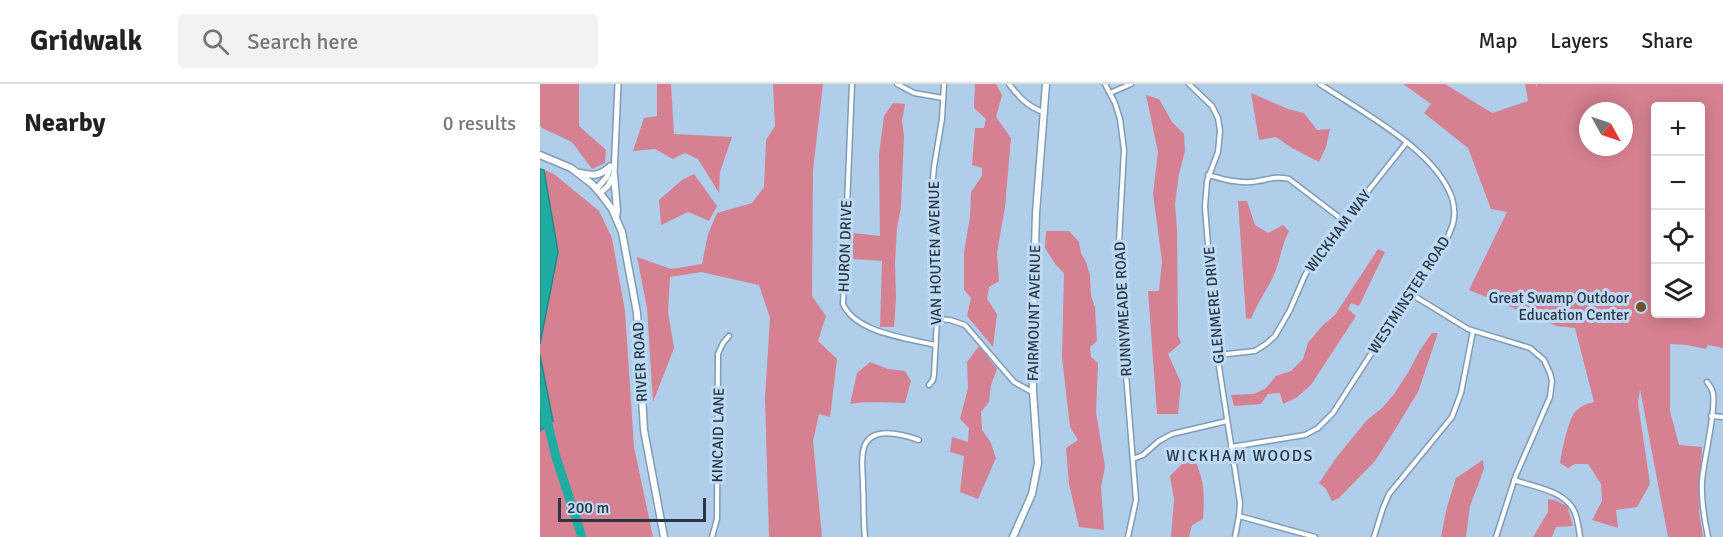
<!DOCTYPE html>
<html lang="en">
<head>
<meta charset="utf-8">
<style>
	:root { --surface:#fff; --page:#f2f2f2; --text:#222; --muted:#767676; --line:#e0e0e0 }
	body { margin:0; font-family:Signika,sans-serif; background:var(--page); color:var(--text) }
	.controls { position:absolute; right:18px; top:18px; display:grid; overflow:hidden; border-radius:6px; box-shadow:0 3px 15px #0003 }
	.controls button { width:54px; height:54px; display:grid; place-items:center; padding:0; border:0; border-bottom:2px solid var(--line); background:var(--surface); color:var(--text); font:30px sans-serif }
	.compass { position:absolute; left:1039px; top:18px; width:54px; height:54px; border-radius:50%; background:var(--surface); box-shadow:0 3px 15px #0003; rotate:130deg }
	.scale { position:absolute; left:18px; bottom:15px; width:148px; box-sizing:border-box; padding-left:6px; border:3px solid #2a3641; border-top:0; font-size:16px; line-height:21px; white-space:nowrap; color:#2a3641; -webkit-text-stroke:4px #bddaf7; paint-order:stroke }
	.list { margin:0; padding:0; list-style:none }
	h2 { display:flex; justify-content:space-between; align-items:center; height:78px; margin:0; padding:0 24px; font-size:26px }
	h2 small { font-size:20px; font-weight:400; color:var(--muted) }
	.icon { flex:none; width:33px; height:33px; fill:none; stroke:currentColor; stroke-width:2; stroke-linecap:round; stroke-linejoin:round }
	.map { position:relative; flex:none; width:1183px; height:453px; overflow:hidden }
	header { display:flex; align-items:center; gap:36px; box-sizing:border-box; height:84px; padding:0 30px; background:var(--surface); border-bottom:2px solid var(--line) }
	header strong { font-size:28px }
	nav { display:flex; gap:33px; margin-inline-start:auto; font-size:21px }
	.search { width:420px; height:54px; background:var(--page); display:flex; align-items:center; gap:15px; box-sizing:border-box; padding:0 21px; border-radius:6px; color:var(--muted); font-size:22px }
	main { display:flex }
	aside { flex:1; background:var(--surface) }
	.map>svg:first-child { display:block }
	.green { fill:#d58191; fill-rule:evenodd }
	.water { fill:#1faca3; stroke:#228986; stroke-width:1.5 }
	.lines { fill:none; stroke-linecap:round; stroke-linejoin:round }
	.river { stroke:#1faca3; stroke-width:9 }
	.minor-casing { stroke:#7f9bb6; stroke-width:7 }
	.tertiary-casing { stroke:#7f9bb6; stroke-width:8 }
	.secondary-casing { stroke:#7f9bb6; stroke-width:9 }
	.minor { stroke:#fff; stroke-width:4 }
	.tertiary { stroke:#fff; stroke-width:5 }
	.secondary { stroke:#fff; stroke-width:6 }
	.poi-dot { fill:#75532b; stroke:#bddaf7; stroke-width:2 }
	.labels { text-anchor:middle; stroke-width:6; stroke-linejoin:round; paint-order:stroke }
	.street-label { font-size:15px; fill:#2a3641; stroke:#bddaf7 }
	.poi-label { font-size:15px; fill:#2a3641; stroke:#bddaf7; text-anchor:end }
	.neighbourhood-label { font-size:16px; letter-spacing:1.5px; fill:#2a3641; stroke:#bddaf7 }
</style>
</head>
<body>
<header>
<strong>Gridwalk</strong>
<div class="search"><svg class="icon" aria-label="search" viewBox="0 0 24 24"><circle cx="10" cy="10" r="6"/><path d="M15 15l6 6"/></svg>Search here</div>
<nav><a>Map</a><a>Layers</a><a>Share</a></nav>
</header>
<main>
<aside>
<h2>Nearby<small>0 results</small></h2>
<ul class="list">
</ul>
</aside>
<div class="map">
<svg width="1183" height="453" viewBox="0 0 1183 453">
	<rect width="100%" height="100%" fill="#b0cdea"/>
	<g class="green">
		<path d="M0 0H39V42L66 66 65 79 52 85 32 58 2 44 0 41Z"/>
		<path d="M117 0H131L134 50 192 53 180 88 179 109 158 75 145 69 133 75 115 65 93 67 104 34 117 32Z"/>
		<path d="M233 0H283L273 86 272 212 286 232 278 257 297 275 290 333 279 330 273 357 282 453H229L225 314 230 234 219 201 161 188 130 193 128 228 134 264 113 318 107 224 97 173 131 185 162 180 168 150 177 129 212 119 224 103 226 56 235 42Z"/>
		<path d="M435 0H456L462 11 456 33 471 54 465 123 457 169 459 197 449 203 447 215 457 230 453 263 427 232 431 214 424 206V168L430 133 431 108 442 92V84L432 81 435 44H444L446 35 434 24Z"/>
		<path d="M863 0H905L952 29 988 17 985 0H996L997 4V0H1183V264L1168 261 1166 265 1147 261 1130 260V327L1139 361 1162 363 1159 428 1163 453H1128L1100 305 1098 319 1110 400 1097 423 1076 426 1078 444 1052 436 1062 417 1061 400 1048 380H1035L1028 384 1020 379C1022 367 1028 335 1036 327 1040 322 1049 319 1054 318L1035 244 1017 242 929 206 967 128 951 125 928 64 884 29 891 20ZM1116 22H1160V230H1116ZM1048 27H1084V63H1048Z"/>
		<path d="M711 9 748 25 764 29 777 46 790 45 786 63 779 78 752 64 736 53 719 56Z"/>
		<path d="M606 11 619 15 632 38 644 50 645 67 639 90 635 120 637 146 638 252 641 259 628 270 641 299 638 330H617L608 207H619L622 177 613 110 618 68Z"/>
		<path d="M353 19 365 20 362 37 364 52 361 123 357 144 355 178 356 214 354 243H340L342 177 313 175V149L340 152 339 70 344 32Z"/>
		<path d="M4 86 14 90 59 127 72 154 85 227 94 363 113 453H0V347L13 337 0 271V260L18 168Z"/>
		<path d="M154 90 177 122 169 137 148 128 121 141 119 116 142 96Z"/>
		<path d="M698 117H707L715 141 728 149 743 141 749 147C741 162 740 179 733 193 726 207 717 220 711 235L706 234Z"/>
		<path d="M506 147H529L539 158 541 169 546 178 550 191 551 212 555 223 557 257 550 263 551 273 558 279 556 328 565 383 561 403 564 446 539 443 529 400 526 364 538 356 530 343 522 273 524 189 516 181 505 164Z"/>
		<path d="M838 165 845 168 819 222 811 219 808 225 816 232 771 301 756 314 743 320 740 309 728 310 721 320 694 322 691 311 714 310 726 304 736 292 751 287 763 275 768 259 782 242 795 231Z"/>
		<path d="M892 249H898L878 308 856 344 835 377 799 414 792 417 786 405 779 399 796 374 827 336 842 324 854 310 869 287 880 266Z"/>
		<path d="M439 262 457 285 451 301 449 318 441 328 442 346 450 357 456 374 438 415 420 408 424 372 410 368 412 353 428 358 429 344 420 335 428 304 427 278Z"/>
		<path d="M330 278 348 285 365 287 371 297 365 319C346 319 328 317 310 320L317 289Z"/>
		<path d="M652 370C664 394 665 408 663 435L652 441 649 453H631L634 415 630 392Z"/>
		<path d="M943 376 944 385 930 422 926 453H901L907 423 916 394Z"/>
		<path d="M1008 415 1015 416 1027 422 1033 442 1016 443 1012 453H993L1008 428Z"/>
	</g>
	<g class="water">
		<path d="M0 85 4 86 18 168 0 260Z"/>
		<path d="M0 271 13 337 0 347Z"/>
	</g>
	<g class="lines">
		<path class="river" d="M0 307 16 373 42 453"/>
		<defs>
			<g id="minor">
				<path d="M312 0 303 220C316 249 367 254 395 261"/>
				<path d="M357 0 374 9 403 14"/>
				<path d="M469 0C479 13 487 22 503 28"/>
				<path d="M565 0 575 19 580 35 584 66 578 176 580 215 596 416 588 453"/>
				<path d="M649 0 672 22 678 34 680 47 678 68 667 97 665 123 676 263 700 419 699 432 695 453"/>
				<path d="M570 9 591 0"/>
				<path d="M668 91C683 95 696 99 711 98 725 97 735 91 749 95L804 137"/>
				<path d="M871 210 928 245 990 264 1004 276 1010 289 1012 297 1010 313 976 391 956 453"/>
				<path d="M397 235 410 236 425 241 474 298 492 308"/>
				<path d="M678 271 715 267 726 260 735 252 750 226 765 191 778 170 867 58"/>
				<path d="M1167 298C1169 301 1171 303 1172 306 1178 320 1163 378 1162 398 1161 417 1164 434 1168 453"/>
				<path d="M389 301 393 296 394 291 397 235 395 147 392 106 394 83 402 35 404 0"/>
				<path d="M1171 332 1183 333"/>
				<path d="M691 363 765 351 778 344 793 329C819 288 846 247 872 207 884 189 904 165 911 145 915 136 915 124 912 114 896 66 820 27 780 0"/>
				<path d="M593 375 603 371 619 357 632 350 687 337"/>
				<path d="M974 396C994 403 1027 407 1035 429 1038 437 1039 445 1040 453"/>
				<path d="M699 432 775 453"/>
				<path d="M172 453 177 435 178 270 183 259 189 252"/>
				<path d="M325 453C323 436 324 418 323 401 323 390 321 378 323 368 327 340 362 350 379 356"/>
				<path d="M834 453 843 424 849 410 912 333 921 309 933 247"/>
			</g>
			<g id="tertiary">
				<path d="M56 105 67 93 70 82"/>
				<path d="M60 109 68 102 74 91 78 0"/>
			</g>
			<g id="secondary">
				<path d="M0 71 31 84 52 100 60 109 72 125 82 148 97 229 104 346 124 453"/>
				<path d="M40 89C53 92 59 92 70 83"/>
				<path d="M74 91 77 126 76 134"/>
				<path d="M473 453 492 410 498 379 493 308 492 268 496 129 506 0"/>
			</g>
		</defs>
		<use href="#minor" class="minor-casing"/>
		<use href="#tertiary" class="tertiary-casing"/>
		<use href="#secondary" class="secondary-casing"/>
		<use href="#minor" class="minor"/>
		<use href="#tertiary" class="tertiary"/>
		<use href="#secondary" class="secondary"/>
	</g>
	<circle class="poi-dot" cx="1101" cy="223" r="6"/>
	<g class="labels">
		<g class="street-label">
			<text transform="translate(798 147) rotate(-53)" y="5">WICKHAM WAY</text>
			<text transform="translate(305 162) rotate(-88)" y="5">HURON DRIVE</text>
			<text transform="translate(395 169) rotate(-91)" y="5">VAN HOUTEN AVENUE</text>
			<text transform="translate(869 211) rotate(-57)" y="5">WESTMINSTER ROAD</text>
			<text transform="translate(674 221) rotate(-95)" y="5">GLENMERE DRIVE</text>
			<text transform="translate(583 225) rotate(-93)" y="5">RUNNYMEADE ROAD</text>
			<text transform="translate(494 229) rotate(-89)" y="5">FAIRMOUNT AVENUE</text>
			<text transform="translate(100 278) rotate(-93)" y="5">RIVER ROAD</text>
			<text transform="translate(178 351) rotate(-89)" y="5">KINCAID LANE</text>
		</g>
		<g class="poi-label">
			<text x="1089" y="219">Great Swamp Outdoor<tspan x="1089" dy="17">Education Center</tspan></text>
		</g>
		<g class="neighbourhood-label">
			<text x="700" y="377">WICKHAM WOODS</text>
		</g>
	</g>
</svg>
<div class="controls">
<button>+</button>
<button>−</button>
<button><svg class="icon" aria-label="locate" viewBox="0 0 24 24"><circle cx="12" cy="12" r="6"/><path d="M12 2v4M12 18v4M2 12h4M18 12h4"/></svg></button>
<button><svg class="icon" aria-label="layers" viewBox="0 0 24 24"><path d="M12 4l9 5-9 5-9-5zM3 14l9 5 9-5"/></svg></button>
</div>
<svg class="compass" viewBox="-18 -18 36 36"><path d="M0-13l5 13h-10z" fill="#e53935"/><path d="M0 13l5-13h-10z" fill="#767676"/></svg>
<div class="scale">200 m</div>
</div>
</main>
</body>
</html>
